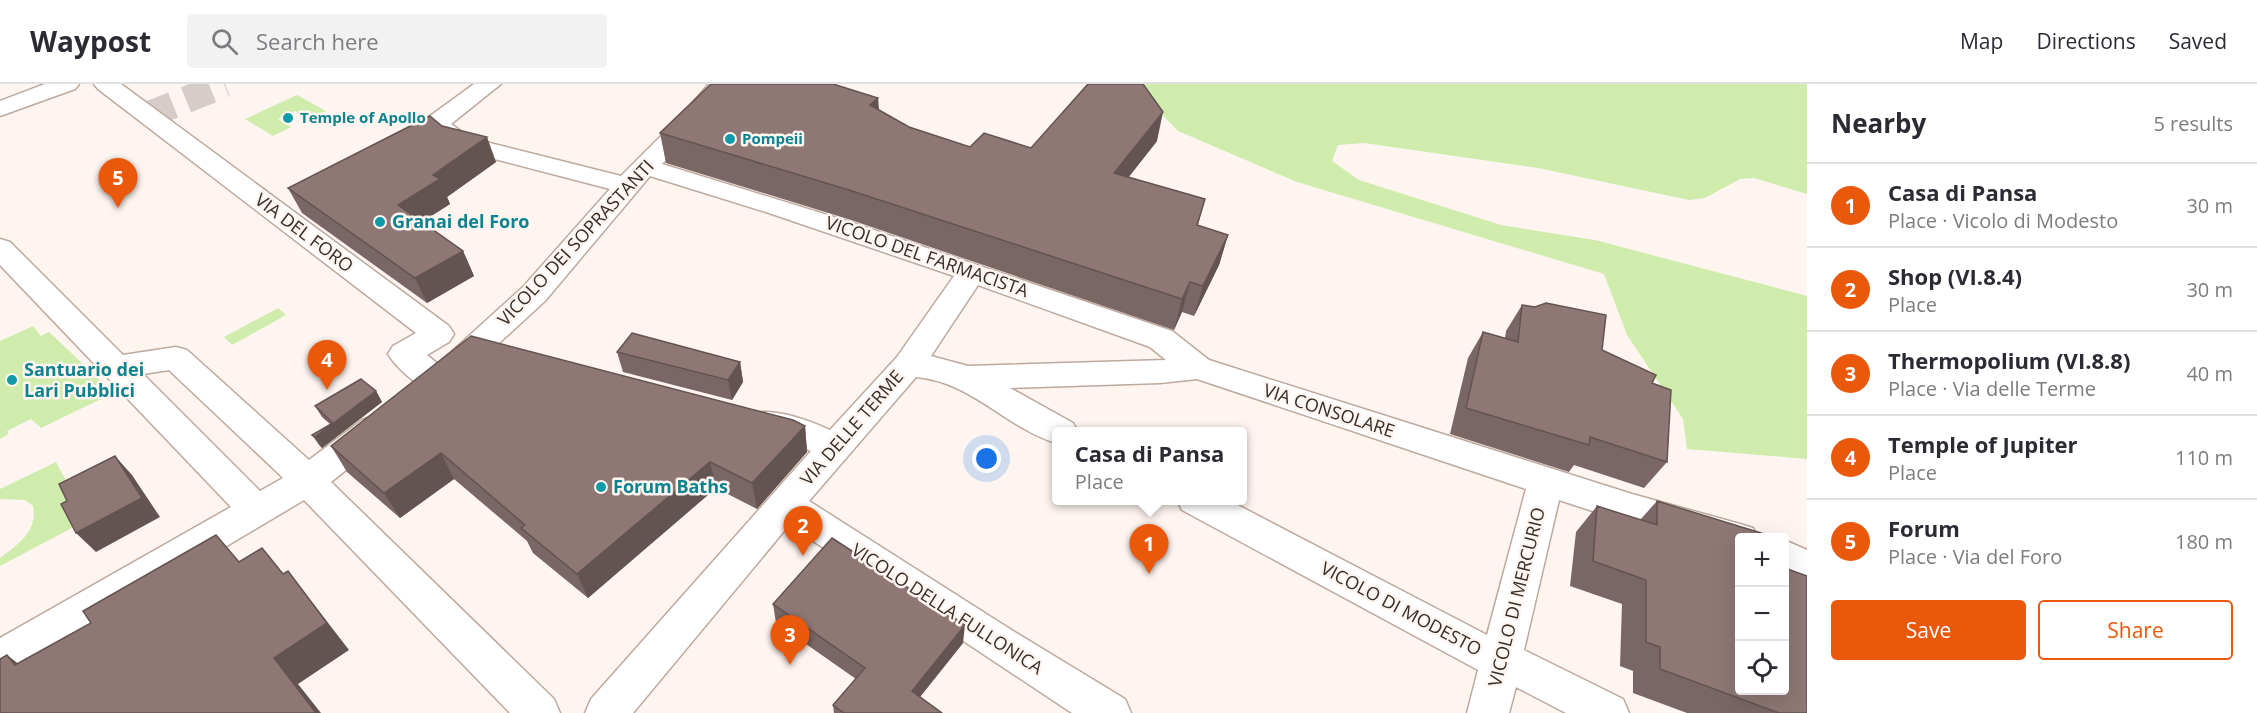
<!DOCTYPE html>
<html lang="en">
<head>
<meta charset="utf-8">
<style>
	:root { --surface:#fff; --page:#f2f2f3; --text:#2b2b33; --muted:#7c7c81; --line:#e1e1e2; --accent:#ea580c }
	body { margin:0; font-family:"Open Sans",sans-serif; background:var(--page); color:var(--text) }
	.controls { position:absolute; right:18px; bottom:18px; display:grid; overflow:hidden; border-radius:6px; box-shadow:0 6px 24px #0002 }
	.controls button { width:54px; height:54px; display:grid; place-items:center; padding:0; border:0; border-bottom:2px solid var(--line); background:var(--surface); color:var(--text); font:30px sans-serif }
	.you { position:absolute; left:987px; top:375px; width:21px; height:21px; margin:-15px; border:4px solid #fff; border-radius:50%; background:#1a73e8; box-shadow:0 0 0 9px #1a73e833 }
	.badge { display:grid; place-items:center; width:39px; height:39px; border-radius:50%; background:var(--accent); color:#fff; font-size:20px; font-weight:700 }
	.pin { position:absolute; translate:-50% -50px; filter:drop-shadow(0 2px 3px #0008) }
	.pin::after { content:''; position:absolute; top:32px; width:21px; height:18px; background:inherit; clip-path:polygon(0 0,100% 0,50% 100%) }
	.popup { position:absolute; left:1052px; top:343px; width:195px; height:78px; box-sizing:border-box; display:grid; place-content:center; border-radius:6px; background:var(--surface); filter:drop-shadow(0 2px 4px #0005); font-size:20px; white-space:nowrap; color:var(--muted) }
	.popup b { font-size:22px; color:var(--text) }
	.popup::after { content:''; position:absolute; left:50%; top:100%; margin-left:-12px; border:12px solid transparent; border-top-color:var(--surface) }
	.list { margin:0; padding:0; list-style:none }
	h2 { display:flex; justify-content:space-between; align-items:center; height:78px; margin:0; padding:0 24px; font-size:26px }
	h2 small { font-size:20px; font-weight:400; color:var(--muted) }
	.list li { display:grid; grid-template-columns:39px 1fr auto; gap:18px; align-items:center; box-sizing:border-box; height:84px; padding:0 24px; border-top:2px solid var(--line) }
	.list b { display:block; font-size:22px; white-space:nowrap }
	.list p { margin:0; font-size:20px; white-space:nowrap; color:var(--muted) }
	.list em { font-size:20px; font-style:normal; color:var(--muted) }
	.actions { display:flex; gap:12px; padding:18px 24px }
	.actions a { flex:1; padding:14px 0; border:2px solid var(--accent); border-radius:6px; text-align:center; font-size:21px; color:var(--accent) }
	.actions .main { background:var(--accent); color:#fff }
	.icon { flex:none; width:33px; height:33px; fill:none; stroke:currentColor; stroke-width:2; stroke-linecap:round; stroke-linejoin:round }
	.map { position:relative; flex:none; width:1807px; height:629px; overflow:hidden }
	header { display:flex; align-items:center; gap:36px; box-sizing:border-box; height:84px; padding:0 30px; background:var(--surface); border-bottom:2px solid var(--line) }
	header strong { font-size:28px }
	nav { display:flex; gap:33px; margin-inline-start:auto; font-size:21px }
	.search { width:420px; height:54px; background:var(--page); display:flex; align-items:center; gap:15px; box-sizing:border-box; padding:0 21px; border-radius:6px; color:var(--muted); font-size:22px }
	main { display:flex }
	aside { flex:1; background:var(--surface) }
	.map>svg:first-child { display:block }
	.green { fill:#cfecac }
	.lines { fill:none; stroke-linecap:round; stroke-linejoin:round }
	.street-tunnel { stroke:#d6cdc8; stroke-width:27; stroke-dasharray:27 14; stroke-linecap:butt }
	.street-casing { stroke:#bda99d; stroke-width:3 }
	.street { fill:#fff; fill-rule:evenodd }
	.wall { fill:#7a6664 }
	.shaded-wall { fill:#635351 }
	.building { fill:#8e7774; stroke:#635351; stroke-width:1.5 }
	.culture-dot { fill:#0f9aa8; stroke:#fef5f0; stroke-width:2 }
	.labels { text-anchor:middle; stroke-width:5; stroke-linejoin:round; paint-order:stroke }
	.far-culture-label { font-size:15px; font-weight:bold; fill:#0d838f; stroke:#fef5f0; text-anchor:start }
	.culture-label { font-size:18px; font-weight:bold; fill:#0d838f; stroke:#fef5f0; text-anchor:start }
	.street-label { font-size:18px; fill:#352d28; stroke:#fef5f0 }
</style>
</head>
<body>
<header>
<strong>Waypost</strong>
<div class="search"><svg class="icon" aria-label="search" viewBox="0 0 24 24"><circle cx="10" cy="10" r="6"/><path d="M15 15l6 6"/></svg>Search here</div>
<nav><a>Map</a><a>Directions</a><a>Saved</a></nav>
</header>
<main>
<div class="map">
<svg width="1807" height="629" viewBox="0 0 1807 629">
	<rect width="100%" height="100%" fill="#fef5f0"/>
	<g class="green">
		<path d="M1132 0H1807V110L1754 94 1740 95 1705 114 1689 116 1538 84 1364 59 1338 61 1332 77 1359 96 1501 141 1595 156 1807 212V375L1687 365 1683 335 1627 251 1604 190 1297 98 1178 47Z"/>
		<path d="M297 11 326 27 308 35 295 27 278 35 291 43 273 52 245 35Z"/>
		<path d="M278 224 286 231 232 261 224 253Z"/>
		<path d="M33 242 41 252 49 248 102 298 90 304 101 315 41 344 31 335 7 347 9 350 0 355V257Z"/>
		<path d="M56 378 87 436 0 482V474C18 461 38 447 33 422L25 416 0 415V405Z"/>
	</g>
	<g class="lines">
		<path class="street-tunnel" d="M148 31 225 0"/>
		<defs>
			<g id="street">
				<path d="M45 0H79L75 5 0 32V17Z"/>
				<path d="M94 0H121L449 242 454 250 449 258 427 271 438 280 523 203 610 105 452 64 423 40 426 35 474 0H501L451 40 470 54 621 92 682 31 709 0H734L700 41 662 80 850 138 1172 247 1209 276 1632 410 1740 440 1753 444 1758 454H1740V470L1632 440 1559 416 1524 566 1623 615 1629 629H1566L1516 603 1509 629H1467L1478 586 1182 426 1177 416H1228L1487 551 1526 405 1197 295 1160 299 1010 304 1073 339 1078 348H1056V359C1005 343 972 298 916 293L809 417 1013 547 1125 615 1131 629H1072L789 441 633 629H585L591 615 811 367 797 361 749 348 744 339 749 330C773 323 808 336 830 346L897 273 954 192 766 128 650 92 545 217 461 294 453 297 448 304C443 306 439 308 434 307 418 304 396 283 388 270L393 262 416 249 98 5ZM978 201 1150 263 1166 276 968 282 931 272Z"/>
				<path d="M0 155 10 158 123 271 176 263 187 266 309 376 362 336 374 332 386 336 391 345 386 354 331 398 554 615 560 629H510L304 416 15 588 0 594V554L231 423 0 181ZM169 286 278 389 283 394 260 407 143 290Z"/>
				<path d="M1784 456 1807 466V500L1784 491Z"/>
			</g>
		</defs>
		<use href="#street" class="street-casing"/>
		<use href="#street" class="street"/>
	</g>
	<g class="wall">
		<path d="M878 14 879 26 909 43 970 63 1031 64 1157 57 1128 94 1205 115 1198 141 1228 151 1219 181 1194 232 1182 228 1174 246 851 136 666 79 660 49Z"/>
		<path d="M442 42 496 78 447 113 450 120 422 138 463 167 474 192 427 219 302 129 288 104Z"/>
		<path d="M1522 221 1602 266 1667 378 1644 404 1574 381 1569 388 1450 350 1468 274 1483 248 1505 254 1506 247Z"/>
		<path d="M617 268 740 278 743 298 732 316 623 288Z"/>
		<path d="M376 307 382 318 322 364 319 361 312 351 330 340 322 333 315 322Z"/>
		<path d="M805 342 807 368 757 425 716 404 588 514 533 469 527 457 454 395 400 434 347 388 331 362Z"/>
		<path d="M1657 417 1740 453 1807 629H1687L1633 609V587L1620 582 1622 520 1570 502 1576 448 1597 422 1640 436Z"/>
		<path d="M773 520 963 559 920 613 942 629H834L833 621 856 595 776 539Z"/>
	</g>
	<g class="shaded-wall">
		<path d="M878 14 879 44 870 21Z"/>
		<path d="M1163 28 1157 57 1108 119 1114 89Z"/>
		<path d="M487 53 496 78 447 113 450 120 409 146 398 121 433 91Z"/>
		<path d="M1228 151 1219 181 1194 232 1203 202Z"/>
		<path d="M463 167 474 192 427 219 415 194Z"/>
		<path d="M1190 198 1182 228 1174 246 1182 215Z"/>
		<path d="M740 278 743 298 732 316 728 296Z"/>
		<path d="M376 307 382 318 322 364 315 353Z"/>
		<path d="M805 342 807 368 757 425 752 399Z"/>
		<path d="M441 369 454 395 400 434 384 409Z"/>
		<path d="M115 372 132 391 160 433 96 468 76 449Z"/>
		<path d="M710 378 716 404 588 514 577 490Z"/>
		<path d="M288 487 349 566 298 600 321 629H316L274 574Z"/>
		<path d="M965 541 963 559 911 624 912 607Z"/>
		<path d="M7 571 42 598 15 581Z"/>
	</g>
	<g class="building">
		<path d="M711 0H833L878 14 870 21 909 43 970 63 984 49 1031 64 1088 0H1143L1163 28 1114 89 1205 115 1197 141 1228 151 1203 202 1190 198 1182 215 849 106 660 49Z"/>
		<path d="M430 32 442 42 487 53 433 91 440 95 398 121 463 167 415 194 288 104Z"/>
		<path d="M1546 219 1606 231 1602 266 1656 291 1652 299 1671 306 1667 378 1590 353 1589 361 1466 324 1483 248 1518 258 1522 221 1535 223Z"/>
		<path d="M632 249 740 278 728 296 617 268Z"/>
		<path d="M471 252 793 336 805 342 752 399 710 378 577 490 521 444 525 441 441 369 384 409 331 362Z"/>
		<path d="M361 295 376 307 315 353 312 351 333 339 315 322Z"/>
		<path d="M115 372 142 414 76 449 61 420 67 417 59 400Z"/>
		<path d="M1657 417 1774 453H1740V606H1785V484L1807 492V629H1779L1660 585V563L1646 558V496L1593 477 1597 422 1657 441Z"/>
		<path d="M216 451 239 478 262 464 283 490 288 487 327 539 274 574 316 629H0V575L7 571 15 581 91 539 83 527Z"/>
		<path d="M832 454 965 541 912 607 942 629H844L833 621 865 584 773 520Z"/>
	</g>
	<g class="culture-dot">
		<circle cx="288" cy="34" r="6"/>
		<circle cx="730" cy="55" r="6"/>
		<circle cx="380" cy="138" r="6"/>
		<circle cx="12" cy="296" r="6"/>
		<circle cx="601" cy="403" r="6"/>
	</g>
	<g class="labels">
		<g class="far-culture-label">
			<text x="300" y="39">Temple of Apollo</text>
			<text x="742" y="60">Pompeii</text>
		</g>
		<g class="culture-label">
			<text x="392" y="144">Granai del Foro</text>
			<text x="24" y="292">Santuario dei<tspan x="24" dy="21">Lari Pubblici</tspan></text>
			<text x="613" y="409">Forum Baths</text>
		</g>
		<g class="street-label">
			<text transform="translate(304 149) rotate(37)" y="6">VIA DEL FORO</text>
			<text transform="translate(576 159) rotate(-47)" y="6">VICOLO DEI SOPRASTANTI</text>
			<text transform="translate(927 173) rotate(19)" y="6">VICOLO DEL FARMACISTA</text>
			<text transform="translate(1329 327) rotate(18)" y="6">VIA CONSOLARE</text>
			<text transform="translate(852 344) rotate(-49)" y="6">VIA DELLE TERME</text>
			<text transform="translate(1517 513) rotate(-76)" y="6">VICOLO DI MERCURIO</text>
			<text transform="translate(947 525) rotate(33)" y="6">VICOLO DELLA FULLONICA</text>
			<text transform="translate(1401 525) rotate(28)" y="6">VICOLO DI MODESTO</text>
		</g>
	</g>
</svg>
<div class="controls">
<button>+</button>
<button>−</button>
<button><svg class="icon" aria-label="locate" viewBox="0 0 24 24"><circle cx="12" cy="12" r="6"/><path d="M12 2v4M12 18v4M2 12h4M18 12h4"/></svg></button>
</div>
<div class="you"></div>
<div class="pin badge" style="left:1149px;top:490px">1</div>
<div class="popup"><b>Casa di Pansa</b>Place</div>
<div class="pin badge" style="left:803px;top:472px">2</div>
<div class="pin badge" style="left:790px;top:581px">3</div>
<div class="pin badge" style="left:327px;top:306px">4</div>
<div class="pin badge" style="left:118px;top:124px">5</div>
</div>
<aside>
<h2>Nearby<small>5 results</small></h2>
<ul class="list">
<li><span class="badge">1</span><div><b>Casa di Pansa</b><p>Place · Vicolo di Modesto</p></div><em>30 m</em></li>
<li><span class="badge">2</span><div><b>Shop (VI.8.4)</b><p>Place</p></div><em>30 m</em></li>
<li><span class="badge">3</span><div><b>Thermopolium (VI.8.8)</b><p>Place · Via delle Terme</p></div><em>40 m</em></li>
<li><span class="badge">4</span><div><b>Temple of Jupiter</b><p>Place</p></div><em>110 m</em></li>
<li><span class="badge">5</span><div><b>Forum</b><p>Place · Via del Foro</p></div><em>180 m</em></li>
</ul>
<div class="actions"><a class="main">Save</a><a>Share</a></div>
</aside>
</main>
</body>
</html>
